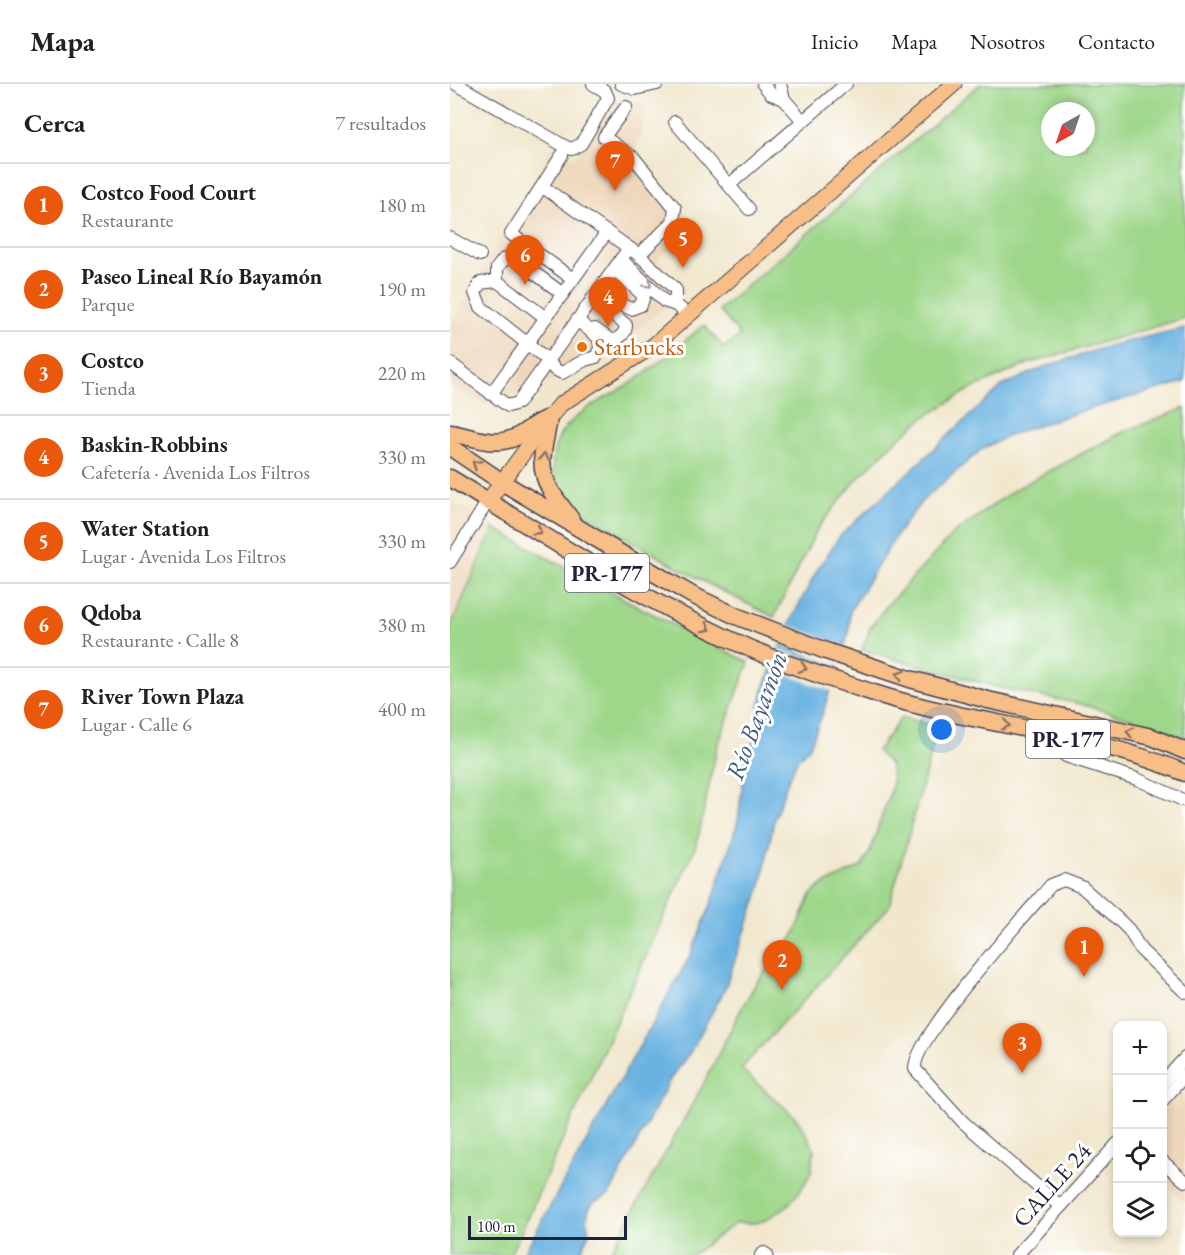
<!DOCTYPE html>
<html lang="es">
<head>
<meta charset="utf-8">
<style>
	:root { --surface:#fff; --page:#f6f6f6; --text:#202124; --muted:#757577; --line:#e0e0e0; --accent:#ea580c }
	body { margin:0; font-family:"EB Garamond",serif; background:var(--page); color:var(--text) }
	.controls { position:absolute; right:18px; bottom:18px; display:grid; overflow:hidden; border-radius:12px; box-shadow:0 3px 9px #0003 }
	.controls button { width:54px; height:54px; display:grid; place-items:center; padding:0; border:0; border-bottom:2px solid var(--line); background:var(--surface); color:var(--text); font:30px sans-serif }
	.compass { position:absolute; left:591px; top:18px; width:54px; height:54px; border-radius:50%; background:var(--surface); box-shadow:0 3px 9px #0003; rotate:220deg }
	.scale { position:absolute; left:18px; bottom:15px; width:159px; box-sizing:border-box; padding-left:6px; border:3px solid #22223b; border-top:0; font-size:16px; line-height:21px; white-space:nowrap; color:#22223b; -webkit-text-stroke:4px #fff; paint-order:stroke }
	.you { position:absolute; left:492px; top:646px; width:21px; height:21px; margin:-15px; border:4px solid #fff; border-radius:50%; background:#1a73e8; box-shadow:0 0 0 9px #1a73e833 }
	.badge { display:grid; place-items:center; width:39px; height:39px; border-radius:50%; background:var(--accent); color:#fff; font-size:20px; font-weight:700 }
	.pin { position:absolute; translate:-50% -50px; filter:drop-shadow(0 2px 3px #0008) }
	.pin::after { content:''; position:absolute; top:32px; width:21px; height:18px; background:inherit; clip-path:polygon(0 0,100% 0,50% 100%) }
	.list { margin:0; padding:0; list-style:none }
	h2 { display:flex; justify-content:space-between; align-items:center; height:78px; margin:0; padding:0 24px; font-size:26px }
	h2 small { font-size:20px; font-weight:400; color:var(--muted) }
	.list li { display:grid; grid-template-columns:39px 1fr auto; gap:18px; align-items:center; box-sizing:border-box; height:84px; padding:0 24px; border-top:2px solid var(--line) }
	.list b { display:block; font-size:22px; white-space:nowrap }
	.list p { margin:0; font-size:20px; white-space:nowrap; color:var(--muted) }
	.list em { font-size:20px; font-style:normal; color:var(--muted) }
	.icon { flex:none; width:33px; height:33px; fill:none; stroke:currentColor; stroke-width:2; stroke-linecap:round; stroke-linejoin:round }
	.map { position:relative; flex:none; width:735px; height:1171px; overflow:hidden }
	header { display:flex; align-items:center; gap:36px; box-sizing:border-box; height:84px; padding:0 30px; background:var(--surface); border-bottom:2px solid var(--line) }
	header strong { font-size:28px }
	nav { display:flex; gap:33px; margin-inline-start:auto; font-size:21px }
	main { display:flex }
	aside { flex:1; background:var(--surface) }
	.map>svg:first-child { display:block }
	.built { fill:#eed7bb }
	.green { fill:#9ed78a; stroke:#607c62; stroke-width:1.5; fill-rule:evenodd }
	.water { fill:#69b2e1; stroke:#466a8e; stroke-width:1.5 }
	.pier { fill:#f1e7cd }
	.lines { fill:none; stroke-linecap:round; stroke-linejoin:round }
	.minor-casing { stroke:#414051; stroke-width:14 }
	.major-casing { stroke:#414051; stroke-width:17 }
	.highway-casing { stroke:#414051; stroke-width:19 }
	.minor { stroke:#fff; stroke-width:12 }
	.major { stroke:#f7be87; stroke-width:15 }
	.highway { stroke:#f7be87; stroke-width:16 }
	.oneway { stroke:#9c9ca7 }
	.oneway2 { stroke:#8c7061 }
	.food-dot { fill:#e8710a; stroke:#fff; stroke-width:2 }
	.labels { text-anchor:middle; stroke-width:6; stroke-linejoin:round; paint-order:stroke }
	.shield { fill:#fff; stroke:#646476; stroke-width:1.5 }
	.shield-label { font-size:22px; font-weight:bold; fill:#22223b }
	.food-label { font-size:24px; fill:#c56008; stroke:#fff; text-anchor:start }
	.street-label { font-size:24px; fill:#22223b; stroke:#fff }
	.water-label { font-size:26px; font-style:italic; fill:#3e5c7d; stroke:#fff }
</style>
</head>
<body>
<header>
<strong>Mapa</strong>
<nav><a>Inicio</a><a>Mapa</a><a>Nosotros</a><a>Contacto</a></nav>
</header>
<main>
<aside>
<h2>Cerca<small>7 resultados</small></h2>
<ul class="list">
<li><span class="badge">1</span><div><b>Costco Food Court</b><p>Restaurante</p></div><em>180 m</em></li>
<li><span class="badge">2</span><div><b>Paseo Lineal Río Bayamón</b><p>Parque</p></div><em>190 m</em></li>
<li><span class="badge">3</span><div><b>Costco</b><p>Tienda</p></div><em>220 m</em></li>
<li><span class="badge">4</span><div><b>Baskin-Robbins</b><p>Cafetería · Avenida Los Filtros</p></div><em>330 m</em></li>
<li><span class="badge">5</span><div><b>Water Station</b><p>Lugar · Avenida Los Filtros</p></div><em>330 m</em></li>
<li><span class="badge">6</span><div><b>Qdoba</b><p>Restaurante · Calle 8</p></div><em>380 m</em></li>
<li><span class="badge">7</span><div><b>River Town Plaza</b><p>Lugar · Calle 6</p></div><em>400 m</em></li>
</ul>
</aside>
<div class="map">
<svg width="735" height="1171" viewBox="0 0 735 1171">
	<rect width="100%" height="100%" fill="#fff"/>
	<filter id="ink" filterUnits="userSpaceOnUse"><feTurbulence type="fractalNoise" baseFrequency=".0167" numOctaves="2"/><feDisplacementMap in="SourceGraphic" scale="12" xChannelSelector="R" yChannelSelector="G"/><feConvolveMatrix kernelMatrix="1 2 1 2 8 2 1 2 1" color-interpolation-filters="sRGB"/></filter>
	<filter id="wash" filterUnits="userSpaceOnUse"><feTurbulence type="fractalNoise" baseFrequency=".008" numOctaves="4" result="noise"/><feDisplacementMap in="SourceGraphic" scale="24" xChannelSelector="R" yChannelSelector="G"/><feGaussianBlur stdDeviation="1.35" result="paint"/><feColorMatrix in="noise" values="0 0 0 0 0 0 0 0 0 0 0 0 0 0 0 0 0 1.4 0 .05"/><feComposite in="paint" operator="in"/></filter>
	<g filter="url(#wash)">
		<rect width="100%" height="100%" fill="#f1e7cd"/>
		<g class="built">
			<path d="M164 16 196 20 191 51 184 70 244 141 207 176 235 207 160 268 136 277 85 304 53 316 34 320 0 302V243L101 66 115 73 122 74 127 72 140 57Z"/>
			<path d="M0 415 44 444 0 544Z"/>
			<path d="M735 1001V1118L713 1099V1026Z"/>
		</g>
		<g class="green">
			<path d="M530 0H735V234L577 280 519 306 473 334 442 360 407 395 368 444 324 533C269 506 215 478 163 446 147 436 126 426 114 412 98 393 100 363 115 344 135 320 166 311 190 293 212 277 233 258 254 241L274 264 290 251 269 226ZM600 27H636V63H600Z"/>
			<path d="M735 324V654L705 642 631 620 554 605 412 566 420 544 434 525 503 450 564 406 671 349Z"/>
			<path d="M44 444C128 491 212 537 299 578L267 663 247 759 67 1157 59 1171H0V544Z"/>
			<path d="M452 633 488 643 439 823 291 985 346 1034 359 1054 364 1066 361 1089 350 1107 337 1122 316 1136 306 1139H286L242 1171H159L254 999 291 925 307 898 343 853 361 811 371 802 412 782 421 765 442 702 441 682 427 667Z"/>
		</g>
		<path class="water" d="M735 244V298L632 327 562 350 532 365 472 417 447 450 400 527 399 548 372 631 360 662 348 675 338 696 324 736 311 802 274 907 239 970 221 994 159 1111 144 1118 139 1125 137 1133 139 1150 129 1171H73L241 870 263 815 288 737 295 678 303 664V656L312 609 343 532 369 483 390 452 552 302 594 283 662 261Z"/>
		<g class="pier">
			<path d="M336 540 397 563 391 583 329 560Z"/>
			<path d="M327 564 389 587 383 608 319 584Z"/>
		</g>
	</g>
	<g filter="url(#ink)">
		<g class="lines">
			<defs>
				<g id="minor">
					<path d="M6 0 116 63 122 65 131 60 158 14 155 7 143 0"/>
					<path d="M171 0 185 5 207 0"/>
					<path d="M313 0 321 10 334 15 353 37"/>
					<path d="M330 0 334 15"/>
					<path d="M176 23 154 53 184 74 225 124 223 138 189 171"/>
					<path d="M225 38 299 125"/>
					<path d="M112 71 61 150 123 195"/>
					<path d="M279 101 396 0"/>
					<path d="M93 103 189 171 226 206V221"/>
					<path d="M0 154 30 171"/>
					<path d="M171 175 214 217 226 221 231 225"/>
					<path d="M47 197 30 199 25 209 31 223 98 276 104 285 112 289 135 276 146 273 150 265 149 254 127 236"/>
					<path d="M151 203 170 220 181 225 191 221 194 212 164 185"/>
					<path d="M143 214 176 241C176 249 170 254 162 257L145 245"/>
					<path d="M96 234 47 197V184L54 175 64 174 113 210"/>
					<path d="M0 279 58 322 68 319 179 164"/>
					<path d="M41 310 157 148"/>
					<path d="M0 478 38 417"/>
					<path d="M584 647 616 672 687 695 735 717"/>
					<path d="M712 999 735 974"/>
					<path d="M712 1017 735 991"/>
					<path d="M712 1077 735 1097"/>
					<path d="M610 1122 513 1038 465 985C462 955 577 829 601 801L614 796 632 803 670 837 679 846 691 866 735 908"/>
					<path d="M311 1171 314 1169 317 1171"/>
					<path d="M567 1171 668 1059"/>
				</g>
				<path id="major" d="M38 417 99 334 111 320 203 262 504 0"/>
				<g id="highway">
					<path d="M0 349C22 352 43 364 66 353 78 347 85 338 99 334 97 352 89 372 94 390 98 407 111 421 121 435"/>
					<path d="M0 363 52 398 192 482 242 511 286 532 376 567 460 595 538 616 702 653 735 667"/>
					<path d="M0 394C92 449 182 510 279 555 325 577 375 593 424 609 526 642 636 647 735 689"/>
				</g>
			</defs>
			<use href="#minor" class="minor-casing"/>
			<use href="#major" class="major-casing"/>
			<use href="#highway" class="highway-casing"/>
			<use href="#minor" class="minor"/>
			<use href="#major" class="major"/>
			<use href="#highway" class="highway"/>
		</g>
		<defs><path id="oneway-chevron" d="M-2-3.5L2.5 0L-2 3.5" fill="none" stroke-width="1.6" stroke-linecap="round" stroke-linejoin="round" transform="scale(1.5)"/></defs>
		<use class="oneway" href="#oneway-chevron" transform="translate(198 200) rotate(45)"/>
		<g class="oneway2">
			<use href="#oneway-chevron" transform="translate(94 373) rotate(-86)"/>
			<use href="#oneway-chevron" transform="translate(26 380) rotate(-146)"/>
			<use href="#oneway-chevron" transform="translate(88 447) rotate(31)"/>
			<use href="#oneway-chevron" transform="translate(257 544) rotate(27)"/>
			<use href="#oneway-chevron" transform="translate(353 584) rotate(19)"/>
			<use href="#oneway-chevron" transform="translate(450 591) rotate(-162)"/>
			<use href="#oneway-chevron" transform="translate(556 641) rotate(12)"/>
			<use href="#oneway-chevron" transform="translate(680 648) rotate(-167)"/>
		</g>
	</g>
	<circle class="food-dot" cx="132" cy="263" r="6"/>
	<g class="labels">
		<g class="shield">
			<rect x="115" y="470" width="84" height="38" rx="4.5"/>
			<rect x="576" y="636" width="84" height="38" rx="4.5"/>
		</g>
		<g class="shield-label">
			<text x="157" y="497">PR-177</text>
			<text x="618" y="663">PR-177</text>
		</g>
		<g class="food-label">
			<text x="144" y="271">Starbucks</text>
		</g>
		<g class="street-label">
			<text transform="translate(602 1101) rotate(-48)" y="8">CALLE 24</text>
		</g>
		<g class="water-label">
			<text transform="translate(306 632) rotate(-70)" y="9">Río Bayamón</text>
		</g>
	</g>
</svg>
<div class="controls">
<button>+</button>
<button>−</button>
<button><svg class="icon" aria-label="locate" viewBox="0 0 24 24"><circle cx="12" cy="12" r="6"/><path d="M12 2v4M12 18v4M2 12h4M18 12h4"/></svg></button>
<button><svg class="icon" aria-label="layers" viewBox="0 0 24 24"><path d="M12 4l9 5-9 5-9-5zM3 14l9 5 9-5"/></svg></button>
</div>
<svg class="compass" viewBox="-18 -18 36 36"><path d="M0-13l5 13h-10z" fill="#e53935"/><path d="M0 13l5-13h-10z" fill="#757577"/></svg>
<div class="scale">100 m</div>
<div class="you"></div>
<div class="pin badge" style="left:634px;top:893px">1</div>
<div class="pin badge" style="left:332px;top:906px">2</div>
<div class="pin badge" style="left:572px;top:989px">3</div>
<div class="pin badge" style="left:158px;top:243px">4</div>
<div class="pin badge" style="left:233px;top:184px">5</div>
<div class="pin badge" style="left:75px;top:201px">6</div>
<div class="pin badge" style="left:165px;top:107px">7</div>
</div>
</main>
</body>
</html>
